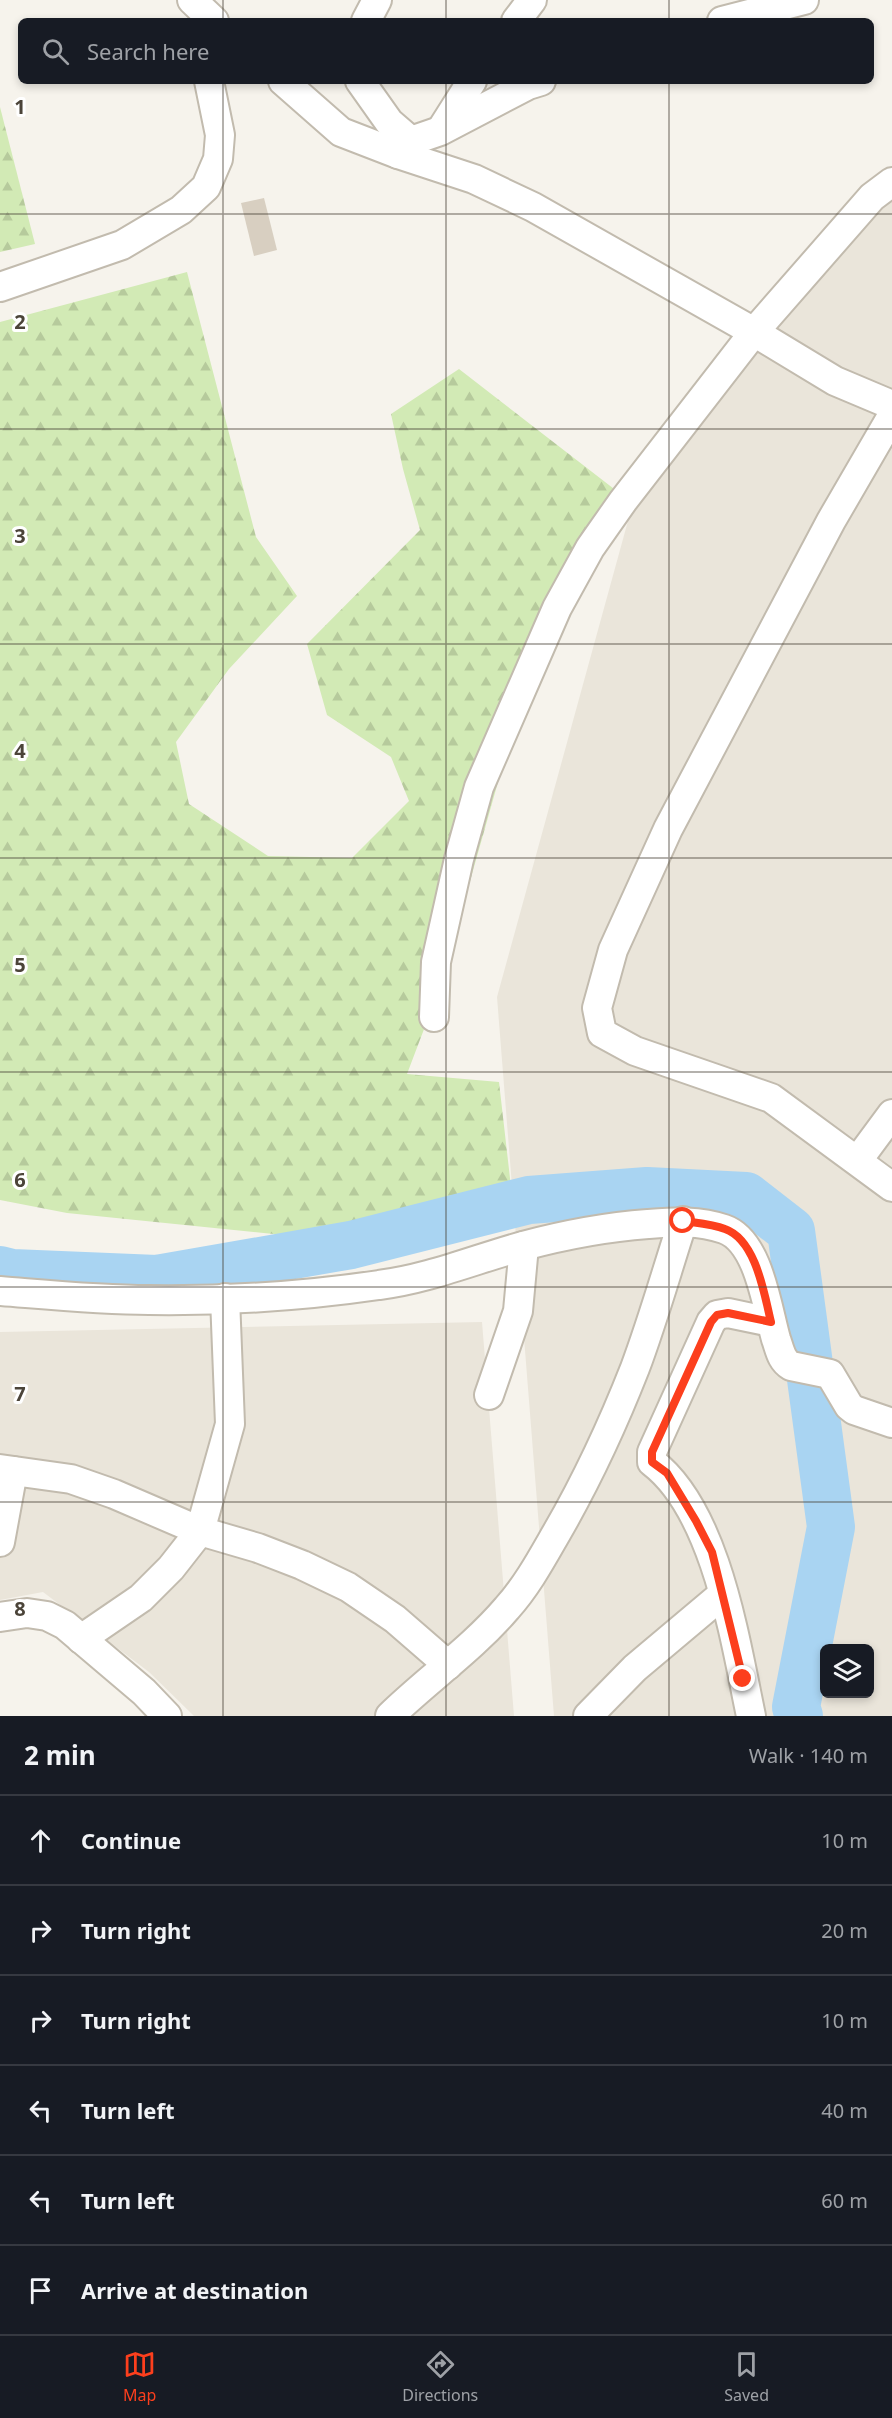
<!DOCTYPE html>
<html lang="en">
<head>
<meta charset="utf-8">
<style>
	:root { --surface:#171b24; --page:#20242c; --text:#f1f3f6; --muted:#9ea1a6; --line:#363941; --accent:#fc3f1d }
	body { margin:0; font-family:"Noto Sans",sans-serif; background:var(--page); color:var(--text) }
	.controls { position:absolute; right:18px; bottom:18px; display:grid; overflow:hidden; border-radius:9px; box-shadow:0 3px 9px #0003 }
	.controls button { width:54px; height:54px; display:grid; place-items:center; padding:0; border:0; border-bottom:2px solid var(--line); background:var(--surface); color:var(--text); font:30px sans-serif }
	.stop { position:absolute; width:18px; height:18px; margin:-14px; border:4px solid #fc3f1d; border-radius:50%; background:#fff }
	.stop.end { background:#fc3f1d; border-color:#fff; box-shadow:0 2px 6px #0008 }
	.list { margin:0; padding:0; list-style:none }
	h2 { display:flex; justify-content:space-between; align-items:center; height:78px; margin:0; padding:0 24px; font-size:26px }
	h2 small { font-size:20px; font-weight:400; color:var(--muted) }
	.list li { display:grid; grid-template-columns:39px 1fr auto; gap:18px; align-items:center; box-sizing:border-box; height:90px; padding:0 24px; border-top:2px solid var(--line) }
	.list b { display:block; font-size:22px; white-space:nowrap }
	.list em { font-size:20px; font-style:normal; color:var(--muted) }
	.icon { flex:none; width:33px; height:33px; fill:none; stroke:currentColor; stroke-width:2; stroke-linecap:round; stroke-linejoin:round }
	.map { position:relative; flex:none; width:892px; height:1716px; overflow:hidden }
	.search { position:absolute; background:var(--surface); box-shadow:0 3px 9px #0003; left:18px; right:18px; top:18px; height:66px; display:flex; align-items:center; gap:15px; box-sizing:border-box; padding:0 21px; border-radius:9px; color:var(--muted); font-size:22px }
	.sheet { height:618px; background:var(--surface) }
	nav { display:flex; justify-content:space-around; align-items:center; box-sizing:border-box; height:84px; border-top:2px solid var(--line); background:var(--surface); font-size:16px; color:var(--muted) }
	nav a { display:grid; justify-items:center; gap:3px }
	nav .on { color:var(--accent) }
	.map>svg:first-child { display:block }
	.residential { fill:#eae5da; fill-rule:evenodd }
	.forest { fill:url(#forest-firs) }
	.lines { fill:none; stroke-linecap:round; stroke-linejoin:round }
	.river { stroke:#a9d4f2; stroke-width:48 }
	.building { fill:#d8cfc1 }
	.minor-casing { stroke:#c2bbae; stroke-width:32 }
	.minor { stroke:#fff; stroke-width:28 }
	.route { stroke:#fc3f1d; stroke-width:8 }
	.grid { fill:none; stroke:#4b4439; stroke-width:1.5; stroke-opacity:0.55 }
	.grid-label { font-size:20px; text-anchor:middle; font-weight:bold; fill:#4b4439; stroke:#fff; stroke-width:6; stroke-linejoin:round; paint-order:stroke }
</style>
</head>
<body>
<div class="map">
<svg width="892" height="1716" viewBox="0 0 892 1716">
	<defs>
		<pattern id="forest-firs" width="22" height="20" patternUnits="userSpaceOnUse" patternTransform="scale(1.5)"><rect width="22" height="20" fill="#d2eab5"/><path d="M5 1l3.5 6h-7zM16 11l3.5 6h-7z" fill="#b6ca9c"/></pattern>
	</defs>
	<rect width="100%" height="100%" fill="#f6f3ec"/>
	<g class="residential">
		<path d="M892 188V1716H554L497 997 642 470ZM824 1648H870V1694H824Z"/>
		<path d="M482 1322 514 1716H194L149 1672 43 1592 0 1600V1332Z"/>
	</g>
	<g class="forest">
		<path d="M0 107 35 244 0 252Z"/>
		<path d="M187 272 256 537 297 596 229 669 176 742 189 804 268 856 352 858 409 801 391 757 327 715 307 644 420 530 403 469 391 414 459 369 618 492 504 761 440 987 407 1074 499 1082 511 1187 293 1236 67 1213 0 1200V322Z"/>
	</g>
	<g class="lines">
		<path class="river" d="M0 1270 12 1273 157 1279 351 1245 529 1200 647 1191 746 1196 791 1231 831 1527 796 1707 799 1716"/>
	</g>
	<path class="building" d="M264 198 277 250 254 256 241 203Z"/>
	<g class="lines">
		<defs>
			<g id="minor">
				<path d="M192 0 214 21"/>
				<path d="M366 21 377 0"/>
				<path d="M516 21 532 0"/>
				<path d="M722 21 804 0"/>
				<path d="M283 81 341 132 398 154 474 179 533 207 754 332 835 381 892 405"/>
				<path d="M360 81 389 122 411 141"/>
				<path d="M441 130 472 81"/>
				<path d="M398 154 411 141 440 131 528 85 541 81"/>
				<path d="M0 287 122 245 181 210 206 187 218 159 220 135 209 81"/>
				<path d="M892 416 831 521 668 829 613 950 597 1008 602 1033 635 1051 771 1098 892 1187"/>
				<path d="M434 1017 436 962 459 859 479 787 557 608 590 548 623 501 754 332 872 197 892 182"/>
				<path d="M858 1160 892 1114"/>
				<path d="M0 1291C50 1295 99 1300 149 1300 225 1301 304 1296 379 1285 428 1279 476 1259 523 1246 564 1235 607 1227 648 1224 674 1222 699 1220 724 1229 759 1241 767 1308 776 1339 780 1350 781 1360 791 1366L830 1374 849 1406 854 1410 892 1423"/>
				<path d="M489 1395 518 1311 524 1246"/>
				<path d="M0 1469 71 1479 114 1494 200 1531 258 1548 302 1565 348 1587 395 1619 448 1665"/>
				<path d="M0 1542 13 1471"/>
				<path d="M0 1617 27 1613 47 1616 65 1625 144 1692 167 1716"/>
				<path d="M81 1639 141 1598 171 1568 200 1531 230 1424 225 1298"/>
				<path d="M390 1716C428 1679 472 1649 507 1608 527 1586 542 1558 557 1532 587 1480 613 1424 635 1368 653 1320 667 1270 683 1221"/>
				<path d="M588 1716 635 1668 723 1594"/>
				<path d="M751 1716C735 1640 716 1511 652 1462V1452L711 1322 717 1315 728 1313 771 1322"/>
			</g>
		</defs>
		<use href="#minor" class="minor-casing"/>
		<use href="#minor" class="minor"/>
	</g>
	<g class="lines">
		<path class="route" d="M683 1221C696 1223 712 1224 725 1229 756 1240 764 1293 771 1322L728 1313 717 1315 711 1322 652 1452V1462L667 1473 696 1521 712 1552 743 1679"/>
	</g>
	<path class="grid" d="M223 0V21M446 0V21M669 0V21M223 81V1716M446 81V1716M669 81V1716M0 214H892M0 429H892M0 644H892M0 858H892M0 1072H892M0 1287H892M0 1502H892"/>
	<g class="grid-label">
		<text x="20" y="114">1</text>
		<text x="20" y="329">2</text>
		<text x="20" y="543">3</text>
		<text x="20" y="758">4</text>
		<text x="20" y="972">5</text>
		<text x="20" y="1187">6</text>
		<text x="20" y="1401">7</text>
		<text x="20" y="1616">8</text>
	</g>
</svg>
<div class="controls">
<button><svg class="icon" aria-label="layers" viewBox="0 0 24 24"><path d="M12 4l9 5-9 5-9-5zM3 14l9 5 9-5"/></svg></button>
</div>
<div class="stop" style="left:683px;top:1221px"></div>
<div class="stop end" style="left:743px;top:1679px"></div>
<div class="search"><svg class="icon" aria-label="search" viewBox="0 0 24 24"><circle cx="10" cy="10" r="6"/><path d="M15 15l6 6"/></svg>Search here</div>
</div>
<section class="sheet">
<h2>2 min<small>Walk · 140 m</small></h2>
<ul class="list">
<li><svg class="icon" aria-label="ahead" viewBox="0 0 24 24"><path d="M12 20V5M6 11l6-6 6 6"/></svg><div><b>Continue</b></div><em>10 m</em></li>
<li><svg class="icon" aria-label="right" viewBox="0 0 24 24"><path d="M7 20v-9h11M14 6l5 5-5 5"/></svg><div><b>Turn right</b></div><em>20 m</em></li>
<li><svg class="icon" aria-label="right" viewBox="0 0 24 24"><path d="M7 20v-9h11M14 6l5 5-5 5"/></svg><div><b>Turn right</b></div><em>10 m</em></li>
<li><svg class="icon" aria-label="left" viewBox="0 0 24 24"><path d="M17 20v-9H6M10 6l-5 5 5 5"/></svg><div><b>Turn left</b></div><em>40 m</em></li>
<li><svg class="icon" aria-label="left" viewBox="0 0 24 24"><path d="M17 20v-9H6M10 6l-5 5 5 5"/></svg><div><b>Turn left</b></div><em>60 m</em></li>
<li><svg class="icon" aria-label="arrive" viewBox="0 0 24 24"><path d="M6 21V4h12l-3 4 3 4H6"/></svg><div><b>Arrive at destination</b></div></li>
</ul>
</section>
<nav>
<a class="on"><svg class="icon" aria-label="map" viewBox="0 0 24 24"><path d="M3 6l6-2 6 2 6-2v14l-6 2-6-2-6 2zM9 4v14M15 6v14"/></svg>Map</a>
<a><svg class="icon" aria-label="directions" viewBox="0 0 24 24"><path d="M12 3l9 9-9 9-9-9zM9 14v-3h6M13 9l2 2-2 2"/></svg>Directions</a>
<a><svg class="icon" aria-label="saved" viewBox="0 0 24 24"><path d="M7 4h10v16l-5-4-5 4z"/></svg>Saved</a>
</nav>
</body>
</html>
